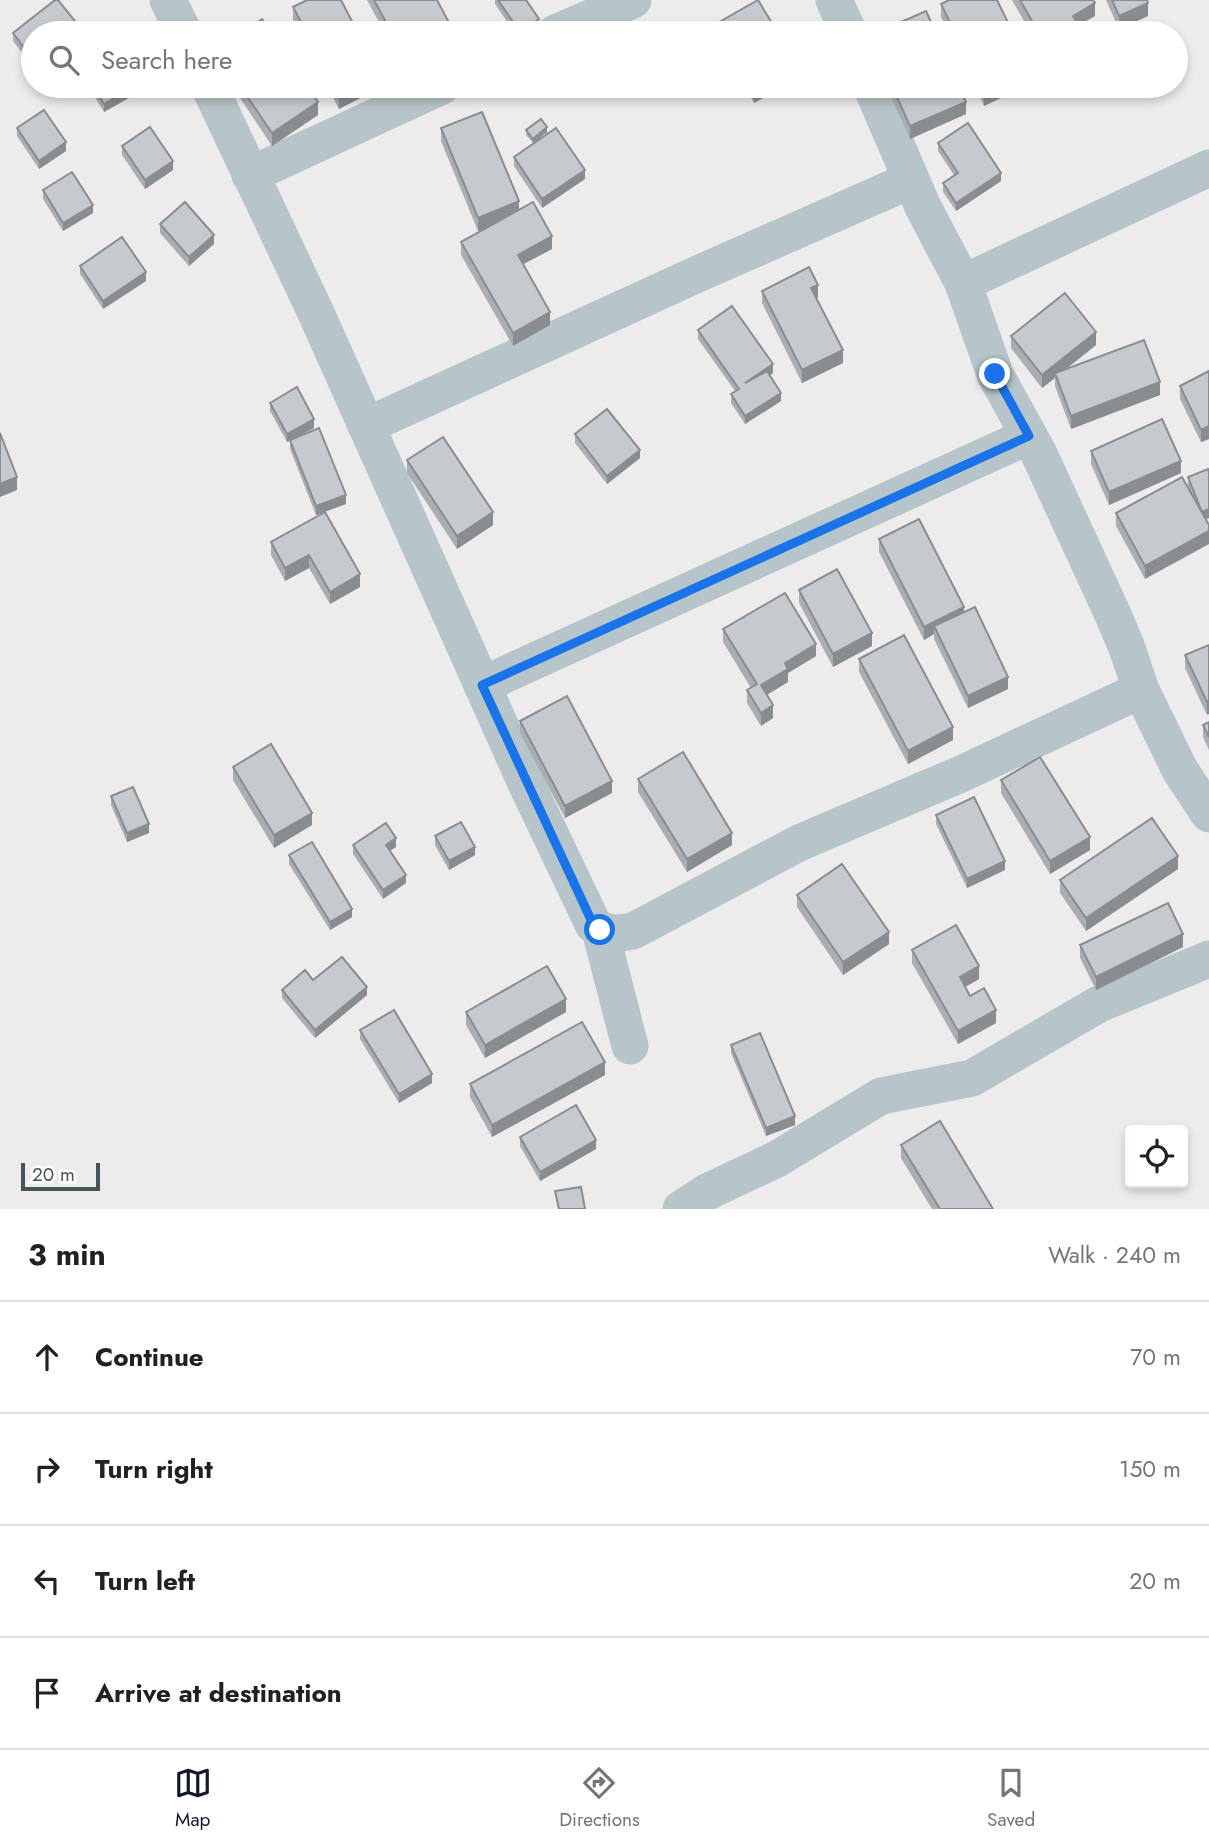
<!DOCTYPE html>
<html lang="en">
<head>
<meta charset="utf-8">
<style>
	:root { --surface:#fff; --page:#f6f6f6; --text:#202124; --muted:#757577; --line:#e0e0e0; --accent:#111827 }
	body { margin:0; font-family:Jost,sans-serif; background:var(--page); color:var(--text) }
	.controls { position:absolute; right:21px; bottom:21px; display:grid; overflow:hidden; border-radius:7px; box-shadow:0 4px 10px #0003 }
	.controls button { width:63px; height:63px; display:grid; place-items:center; padding:0; border:0; border-bottom:2px solid var(--line); background:var(--surface); color:var(--text); font:35px sans-serif }
	.scale { position:absolute; left:21px; bottom:18px; width:79px; box-sizing:border-box; padding-left:7px; border:4px solid #445459; border-top:0; font-size:19px; line-height:24px; white-space:nowrap; color:#445459; -webkit-text-stroke:5px #fff; paint-order:stroke }
	.stop { position:absolute; width:21px; height:21px; margin:-16px; border:5px solid #1a73e8; border-radius:50%; background:#fff }
	.stop.end { background:#1a73e8; border-color:#fff; box-shadow:0 2px 7px #0008 }
	.list { margin:0; padding:0; list-style:none }
	h2 { display:flex; justify-content:space-between; align-items:center; height:91px; margin:0; padding:0 28px; font-size:30px }
	h2 small { font-size:23px; font-weight:400; color:var(--muted) }
	.list li { display:grid; grid-template-columns:46px 1fr auto; gap:21px; align-items:center; box-sizing:border-box; height:112px; padding:0 28px; border-top:2px solid var(--line) }
	.list b { display:block; font-size:26px; white-space:nowrap }
	.list em { font-size:23px; font-style:normal; color:var(--muted) }
	.icon { flex:none; width:38px; height:38px; fill:none; stroke:currentColor; stroke-width:2; stroke-linecap:round; stroke-linejoin:round }
	.map { position:relative; flex:none; width:1209px; height:1209px; overflow:hidden }
	.search { position:absolute; background:var(--surface); box-shadow:0 4px 10px #0003; left:21px; right:21px; top:21px; height:77px; display:flex; align-items:center; gap:18px; box-sizing:border-box; padding:0 24px; border-radius:38px; color:var(--muted); font-size:26px }
	.sheet { height:539px; background:var(--surface) }
	nav { display:flex; justify-content:space-around; align-items:center; box-sizing:border-box; height:98px; border-top:2px solid var(--line); background:var(--surface); font-size:19px; color:var(--muted) }
	nav a { display:grid; justify-items:center; gap:4px }
	nav .on { color:var(--accent) }
	.map>svg:first-child { display:block }
	.lines { fill:none; stroke-linecap:round; stroke-linejoin:round }
	.minor { stroke:#b6c5c9; stroke-width:37 }
	.wall { fill:#a9aeb1 }
	.shaded-wall { fill:#8a8d90 }
	.building { fill:#c5cace; stroke:#8a8d90; stroke-width:2 }
	.route { stroke:#1a73e8; stroke-width:9 }
</style>
</head>
<body>
<div class="map">
<svg width="1209" height="1209" viewBox="0 0 1209 1209">
	<rect width="100%" height="100%" fill="#eeebec"/>
	<g class="lines">
		<g class="minor">
			<path d="M168 0 184 33"/>
			<path d="M834 0 849 33"/>
			<path d="M555 33 633 0"/>
			<path d="M209 86 316 313 525 781 593 924C605 935 618 934 633 931L799 843 961 774 1141 690"/>
			<path d="M871 86 923 207 963 283 995 374 1039 454 1114 617 1127 648 1141 690 1180 770 1209 814"/>
			<path d="M250 175 442 86"/>
			<path d="M963 283 1209 168"/>
			<path d="M366 426 691 277 911 180"/>
			<path d="M482 685 1029 436"/>
			<path d="M600 930 630 1046"/>
			<path d="M681 1209 707 1192 777 1159 881 1096 972 1078 1099 1004 1209 959"/>
		</g>
	</g>
	<g class="wall">
		<path d="M367 0H424L453 33H385Z"/>
		<path d="M495 0H526L539 28 532 33H515L495 4Z"/>
		<path d="M1012 0H1093L1095 16 1079 25 1083 33H1031Z"/>
		<path d="M1106 0H1147L1148 16 1119 29Z"/>
		<path d="M941 4 1013 33H949L941 17Z"/>
		<path d="M293 7 358 33H300L293 20Z"/>
		<path d="M716 24 778 33H716Z"/>
		<path d="M13 33H79H33V67L13 41Z"/>
		<path d="M88 86H133L134 95 104 112Z"/>
		<path d="M232 86H307L318 115 272 146Z"/>
		<path d="M327 86H380V88L339 109Z"/>
		<path d="M744 86H785L754 103Z"/>
		<path d="M886 86H959L966 114 910 139Z"/>
		<path d="M975 86H1025L984 106Z"/>
		<path d="M17 128 66 151 39 169 17 136Z"/>
		<path d="M441 128 519 209 552 249 523 264 550 325 513 346 461 255V242L487 228 478 231 441 141Z"/>
		<path d="M526 130 547 132 533 143 526 135Z"/>
		<path d="M938 143 1001 181 956 211 943 192V183L954 175 938 151Z"/>
		<path d="M122 146 173 170 145 189 122 155Z"/>
		<path d="M514 157 585 179 542 208 514 166Z"/>
		<path d="M43 190 93 213 63 231 43 199Z"/>
		<path d="M160 224 214 244 189 266 160 233Z"/>
		<path d="M80 266 146 281 103 309 80 274Z"/>
		<path d="M762 291 818 297 816 298 843 363 802 383 762 303Z"/>
		<path d="M698 330 773 373 770 375 781 401 745 424 731 403V394L735 391 698 339Z"/>
		<path d="M1011 336 1096 345 1066 369 1160 395 1071 429 1055 386V378L1042 388 1011 348Z"/>
		<path d="M1209 371V439L1201 442 1180 399V386Z"/>
		<path d="M270 403 314 428 297 437 346 504 316 515 290 449V441L287 442 270 411Z"/>
		<path d="M575 434 640 458 607 484 575 443Z"/>
		<path d="M1091 451 1181 473 1109 505 1091 464Z"/>
		<path d="M407 460 493 525 457 549 407 473Z"/>
		<path d="M1188 477 1209 518 1206 519 1145 579 1116 526V513L1191 493 1188 486Z"/>
		<path d="M325 512 360 587 330 604 309 568 285 581 271 555V542Z"/>
		<path d="M879 539 964 612 1008 689 968 708 934 639V634L924 640 879 552Z"/>
		<path d="M799 590 872 646 833 667 799 603Z"/>
		<path d="M723 629 816 656 788 673V682L767 695 773 718 761 726 747 703V690L751 688 723 642Z"/>
		<path d="M1209 645 1207 715 1185 668V655Z"/>
		<path d="M859 659 953 740 908 764 859 672Z"/>
		<path d="M520 721 612 793 565 818 520 733Z"/>
		<path d="M1209 722V750L1203 737V725Z"/>
		<path d="M233 767 312 825 274 848 233 780Z"/>
		<path d="M638 779 732 845 687 872 638 792Z"/>
		<path d="M1001 780 1090 850 1050 874 1001 793Z"/>
		<path d="M111 796 149 833 127 842 111 805Z"/>
		<path d="M936 815 1005 870 967 888 936 824Z"/>
		<path d="M435 836 475 855 449 870 435 845Z"/>
		<path d="M353 845 396 847 390 851 406 883 383 899 353 854Z"/>
		<path d="M289 855 352 917 330 930 289 864Z"/>
		<path d="M1178 869 1086 931 1060 893V880Z"/>
		<path d="M797 895 889 944 843 975 797 907Z"/>
		<path d="M1080 945 1183 947 1096 990 1080 958Z"/>
		<path d="M912 950 979 979 965 987 970 996 996 1023 958 1044 912 963Z"/>
		<path d="M313 980 367 995 315 1038 282 998V990Z"/>
		<path d="M466 1012H566L485 1058 466 1025Z"/>
		<path d="M360 1030 432 1083 399 1103 360 1039Z"/>
		<path d="M731 1045 795 1125 766 1136 731 1053Z"/>
		<path d="M605 1075 492 1137 470 1097V1084Z"/>
		<path d="M520 1137 596 1149 540 1181 520 1146Z"/>
		<path d="M901 1145 993 1209H932L901 1158Z"/>
	</g>
	<g class="shaded-wall">
		<path d="M1095 3V16L1073 28V16Z"/>
		<path d="M1148 3V16L1119 29V16Z"/>
		<path d="M539 19V28L532 33H520Z"/>
		<path d="M79 26V33H70Z"/>
		<path d="M134 86V95L104 112V104Z"/>
		<path d="M360 86H380V88L339 109V96Z"/>
		<path d="M762 86H785L754 103V90Z"/>
		<path d="M999 86H1025L984 106V93Z"/>
		<path d="M318 102V115L272 146V133Z"/>
		<path d="M966 102V114L910 139V126Z"/>
		<path d="M547 127V132L533 143V139Z"/>
		<path d="M66 142V151L39 169V161Z"/>
		<path d="M173 161V170L145 189V180Z"/>
		<path d="M585 170V179L542 208V199Z"/>
		<path d="M1001 173V181L956 211V203Z"/>
		<path d="M519 201V214L478 231V218Z"/>
		<path d="M93 205V213L63 231V223Z"/>
		<path d="M214 235V244L189 266V257Z"/>
		<path d="M552 236V249L518 267V255Z"/>
		<path d="M146 272V281L103 309V301Z"/>
		<path d="M818 285V297L811 301V288Z"/>
		<path d="M550 312V325L513 346V333Z"/>
		<path d="M1096 332V345L1056 377 1055 373V378L1042 388V375Z"/>
		<path d="M843 350V363L802 383V370Z"/>
		<path d="M773 364V373L745 392V383Z"/>
		<path d="M1160 382V395L1071 429V416Z"/>
		<path d="M781 393V401L745 424V416Z"/>
		<path d="M314 419V428L287 442V434Z"/>
		<path d="M1209 426V439L1201 442V430Z"/>
		<path d="M640 450V458L607 484V476Z"/>
		<path d="M1181 461V473L1109 505V492Z"/>
		<path d="M17 477V490L0 497V484Z"/>
		<path d="M346 495V504L316 515V506Z"/>
		<path d="M1209 509V518L1202 521V512Z"/>
		<path d="M493 512V525L457 549V536Z"/>
		<path d="M1209 531V544L1145 579V566Z"/>
		<path d="M309 555V568L285 581V568Z"/>
		<path d="M360 574V587L330 604V592Z"/>
		<path d="M964 607V620L934 626V634L924 640V627Z"/>
		<path d="M872 633V646L833 667V654Z"/>
		<path d="M816 644V656L788 673V682L761 698V685L785 663Z"/>
		<path d="M1008 677V689L968 708V696Z"/>
		<path d="M1209 701V714L1207 715V702Z"/>
		<path d="M773 705V718L761 726V713Z"/>
		<path d="M953 727V740L908 764V751Z"/>
		<path d="M612 781V793L565 818V806Z"/>
		<path d="M312 813V825L274 848V835Z"/>
		<path d="M149 824V833L127 842V833Z"/>
		<path d="M732 833V845L687 872V859Z"/>
		<path d="M1090 837V850L1050 874V861Z"/>
		<path d="M396 838V847L386 853V845Z"/>
		<path d="M475 847V855L449 870V861Z"/>
		<path d="M1178 856V869L1086 931V918Z"/>
		<path d="M1005 861V870L967 888V879Z"/>
		<path d="M406 875V883L383 899V890Z"/>
		<path d="M352 909V917L330 930V922Z"/>
		<path d="M889 932V944L843 975V962Z"/>
		<path d="M1183 934V947L1096 990V977Z"/>
		<path d="M979 966V979L960 990V977Z"/>
		<path d="M367 987V995L315 1038V1030Z"/>
		<path d="M566 999V1012L485 1058V1045Z"/>
		<path d="M996 1010V1023L958 1044V1031Z"/>
		<path d="M605 1062V1075L492 1137V1125Z"/>
		<path d="M432 1074V1083L399 1103V1094Z"/>
		<path d="M795 1116V1125L766 1136V1128Z"/>
		<path d="M596 1140V1149L540 1181V1172Z"/>
	</g>
	<g class="building">
		<path d="M55 0H58L79 26 70 33H33V59L13 33Z"/>
		<path d="M307 0H341L358 33H307L293 7Z"/>
		<path d="M374 0H437L453 30 447 33H392Z"/>
		<path d="M498 0H526L539 19 520 32Z"/>
		<path d="M758 0 778 33H721L716 24Z"/>
		<path d="M949 0H997L1013 33H955L941 4Z"/>
		<path d="M1020 0H1093L1095 3 1073 16 1083 33H1039Z"/>
		<path d="M1112 0H1147L1148 3 1119 16Z"/>
		<path d="M926 11 936 33H876Z"/>
		<path d="M262 19 272 33H241Z"/>
		<path d="M93 86H134L104 104Z"/>
		<path d="M240 86H307L318 102 272 133Z"/>
		<path d="M334 86H360L339 96Z"/>
		<path d="M752 86H762L754 90Z"/>
		<path d="M892 86H959L966 102 910 126Z"/>
		<path d="M981 86H999L984 93Z"/>
		<path d="M44 110 66 142 39 161 17 128Z"/>
		<path d="M482 112 519 201 478 218 441 128Z"/>
		<path d="M541 119 547 127 533 139 526 130Z"/>
		<path d="M968 123 1001 173 956 203 943 183 958 173 938 143Z"/>
		<path d="M150 127 173 161 145 180 122 146Z"/>
		<path d="M556 128 585 170 542 199 514 157Z"/>
		<path d="M72 172 93 205 63 223 43 190Z"/>
		<path d="M185 202 214 235 189 257 160 224Z"/>
		<path d="M533 202 552 236 518 255 550 312 513 333 461 242Z"/>
		<path d="M122 237 146 272 103 301 80 266Z"/>
		<path d="M809 267 818 285 811 288 843 350 802 370 762 291Z"/>
		<path d="M1065 293 1096 332 1042 375 1011 336Z"/>
		<path d="M732 306 773 364 745 383 767 371 781 393 745 416 731 394 739 389 698 330Z"/>
		<path d="M1144 340 1160 382 1071 416 1055 373Z"/>
		<path d="M1209 371V426L1201 430 1180 386Z"/>
		<path d="M297 387 314 419 287 434 270 403Z"/>
		<path d="M607 409 640 450 607 476 575 434Z"/>
		<path d="M1162 419 1181 461 1109 492 1091 451Z"/>
		<path d="M319 428 346 495 316 506 290 440Z"/>
		<path d="M0 433 17 477 0 484Z"/>
		<path d="M443 437 493 512 457 536 407 460Z"/>
		<path d="M1208 469 1209 472V509L1202 512 1188 477Z"/>
		<path d="M1182 477 1209 525V531L1145 566 1116 513Z"/>
		<path d="M325 512 360 574 330 592 309 555 285 568 271 542Z"/>
		<path d="M919 519 964 607 924 627 879 539Z"/>
		<path d="M837 569 872 633 833 654 799 590Z"/>
		<path d="M785 593 816 644 785 663 788 669 761 685 773 705 761 713 747 690 757 684 723 629Z"/>
		<path d="M975 607 1008 677 968 696 934 626Z"/>
		<path d="M904 635 953 727 908 751 859 659Z"/>
		<path d="M1209 645V701L1207 702 1185 655Z"/>
		<path d="M567 696 612 781 565 806 520 721Z"/>
		<path d="M1209 722V737L1203 725Z"/>
		<path d="M271 744 312 813 274 835 233 767Z"/>
		<path d="M683 752 732 833 687 859 638 779Z"/>
		<path d="M1040 757 1090 837 1050 861 1001 780Z"/>
		<path d="M133 787 149 824 127 833 111 796Z"/>
		<path d="M974 797 1005 861 967 879 936 815Z"/>
		<path d="M1152 818 1178 856 1086 918 1060 880Z"/>
		<path d="M461 822 475 847 449 861 435 836Z"/>
		<path d="M386 823 396 838 386 845 406 875 383 890 353 845Z"/>
		<path d="M312 842 352 909 330 922 289 855Z"/>
		<path d="M842 864 889 932 843 962 797 895Z"/>
		<path d="M1168 903 1183 934 1096 977 1080 945Z"/>
		<path d="M956 925 979 966 960 977 970 996 984 988 996 1010 958 1031 912 950Z"/>
		<path d="M342 957 367 987 315 1030 282 990 305 970 313 980Z"/>
		<path d="M547 966 566 999 485 1045 466 1012Z"/>
		<path d="M394 1010 432 1074 399 1094 360 1030Z"/>
		<path d="M582 1022 605 1062 492 1125 470 1084Z"/>
		<path d="M760 1033 795 1116 766 1128 731 1045Z"/>
		<path d="M576 1105 596 1140 540 1172 520 1137Z"/>
		<path d="M940 1121 993 1209H940L901 1145Z"/>
		<path d="M581 1187 585 1209H559L555 1191Z"/>
	</g>
	<g class="lines">
		<path class="route" d="M600 930 593 924 482 685 1029 436 995 374"/>
	</g>
</svg>
<div class="controls">
<button><svg class="icon" aria-label="locate" viewBox="0 0 24 24"><circle cx="12" cy="12" r="6"/><path d="M12 2v4M12 18v4M2 12h4M18 12h4"/></svg></button>
</div>
<div class="scale">20 m</div>
<div class="stop" style="left:600px;top:930px"></div>
<div class="stop end" style="left:995px;top:374px"></div>
<div class="search"><svg class="icon" aria-label="search" viewBox="0 0 24 24"><circle cx="10" cy="10" r="6"/><path d="M15 15l6 6"/></svg>Search here</div>
</div>
<section class="sheet">
<h2>3 min<small>Walk · 240 m</small></h2>
<ul class="list">
<li><svg class="icon" aria-label="ahead" viewBox="0 0 24 24"><path d="M12 20V5M6 11l6-6 6 6"/></svg><div><b>Continue</b></div><em>70 m</em></li>
<li><svg class="icon" aria-label="right" viewBox="0 0 24 24"><path d="M7 20v-9h11M14 6l5 5-5 5"/></svg><div><b>Turn right</b></div><em>150 m</em></li>
<li><svg class="icon" aria-label="left" viewBox="0 0 24 24"><path d="M17 20v-9H6M10 6l-5 5 5 5"/></svg><div><b>Turn left</b></div><em>20 m</em></li>
<li><svg class="icon" aria-label="arrive" viewBox="0 0 24 24"><path d="M6 21V4h12l-3 4 3 4H6"/></svg><div><b>Arrive at destination</b></div></li>
</ul>
</section>
<nav>
<a class="on"><svg class="icon" aria-label="map" viewBox="0 0 24 24"><path d="M3 6l6-2 6 2 6-2v14l-6 2-6-2-6 2zM9 4v14M15 6v14"/></svg>Map</a>
<a><svg class="icon" aria-label="directions" viewBox="0 0 24 24"><path d="M12 3l9 9-9 9-9-9zM9 14v-3h6M13 9l2 2-2 2"/></svg>Directions</a>
<a><svg class="icon" aria-label="saved" viewBox="0 0 24 24"><path d="M7 4h10v16l-5-4-5 4z"/></svg>Saved</a>
</nav>
</body>
</html>
